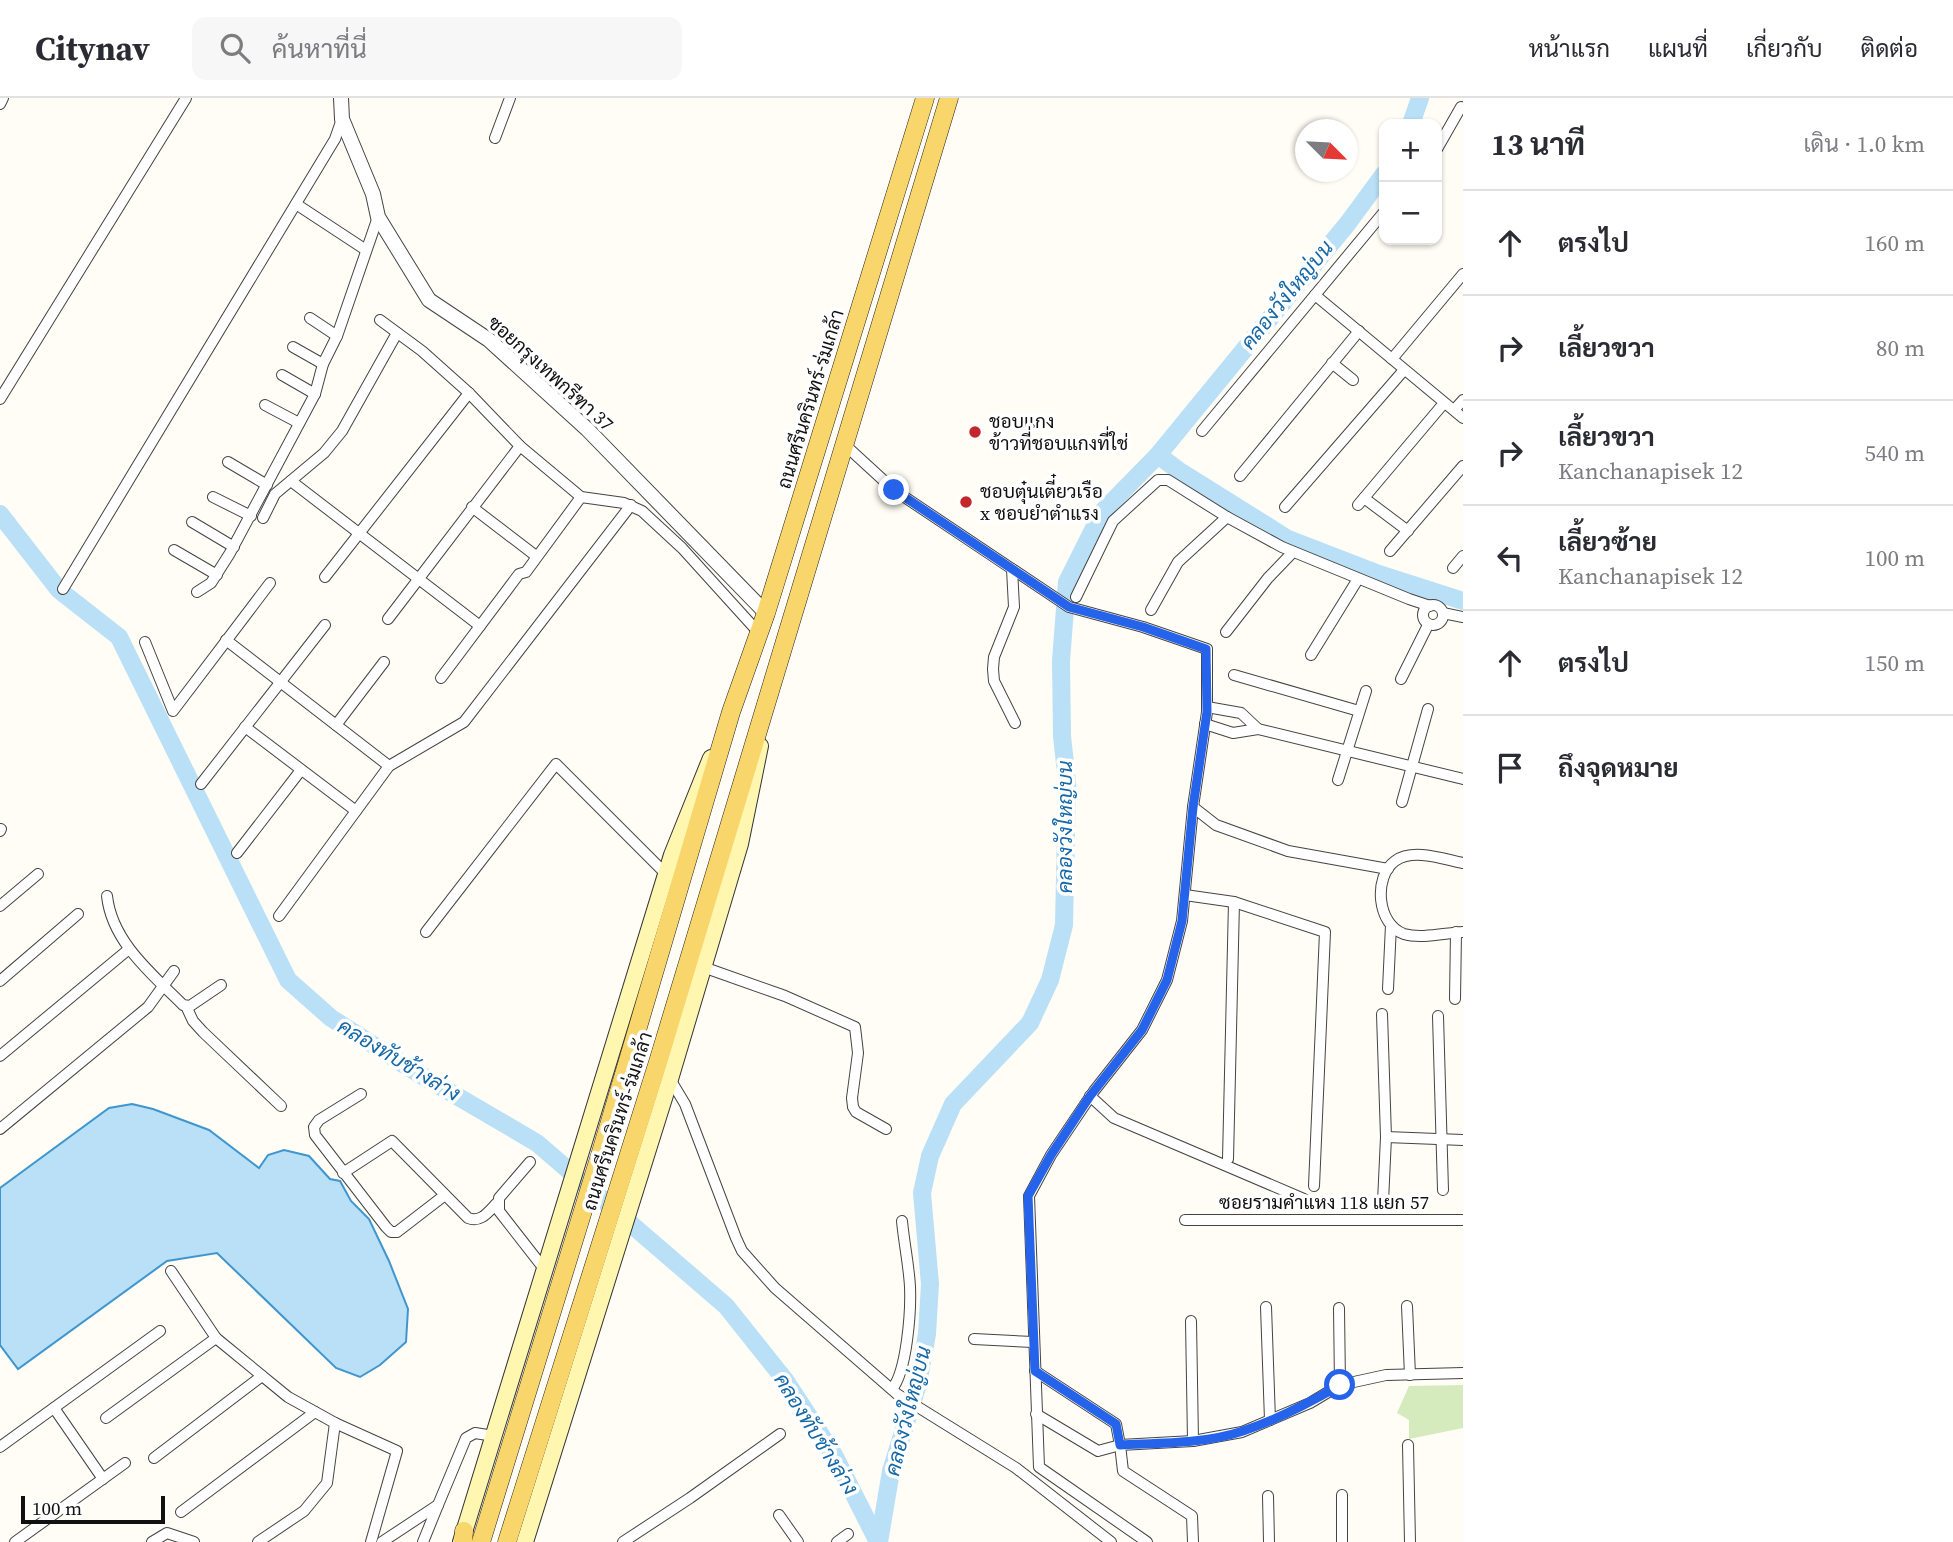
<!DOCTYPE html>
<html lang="th">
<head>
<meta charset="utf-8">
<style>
	:root { --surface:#fff; --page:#f7f7f7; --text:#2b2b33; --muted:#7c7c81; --line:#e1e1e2 }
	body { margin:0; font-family:"Source Serif 4",Sarabun,serif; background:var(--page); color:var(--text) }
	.controls { position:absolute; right:21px; top:21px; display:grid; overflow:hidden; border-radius:14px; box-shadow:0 2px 5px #0004 }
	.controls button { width:63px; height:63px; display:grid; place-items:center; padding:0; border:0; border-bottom:2px solid var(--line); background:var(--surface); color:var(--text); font:35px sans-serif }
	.compass { position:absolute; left:1295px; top:21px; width:63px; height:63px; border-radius:50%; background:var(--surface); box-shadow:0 2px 5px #0004; rotate:114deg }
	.scale { position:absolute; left:21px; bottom:18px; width:144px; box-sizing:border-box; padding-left:7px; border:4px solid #111; border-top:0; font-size:19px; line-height:24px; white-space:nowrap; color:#111; -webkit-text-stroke:5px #fff; paint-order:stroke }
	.stop { position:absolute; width:21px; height:21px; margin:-16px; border:5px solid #2563eb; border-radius:50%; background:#fff }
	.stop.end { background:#2563eb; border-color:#fff; box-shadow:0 2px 7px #0008 }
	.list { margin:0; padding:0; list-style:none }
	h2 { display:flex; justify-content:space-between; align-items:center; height:91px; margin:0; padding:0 28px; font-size:30px }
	h2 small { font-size:23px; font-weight:400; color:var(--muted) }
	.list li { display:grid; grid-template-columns:46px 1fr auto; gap:21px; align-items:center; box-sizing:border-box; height:105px; padding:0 28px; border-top:2px solid var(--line) }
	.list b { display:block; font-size:26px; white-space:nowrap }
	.list p { margin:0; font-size:23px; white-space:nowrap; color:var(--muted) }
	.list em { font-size:23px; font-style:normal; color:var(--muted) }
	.icon { flex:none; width:38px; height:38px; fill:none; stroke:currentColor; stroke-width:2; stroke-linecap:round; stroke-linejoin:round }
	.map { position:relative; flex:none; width:1463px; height:1444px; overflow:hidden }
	header { display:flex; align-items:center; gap:42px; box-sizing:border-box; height:98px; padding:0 35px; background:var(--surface); border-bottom:2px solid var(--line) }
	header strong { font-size:33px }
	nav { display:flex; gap:38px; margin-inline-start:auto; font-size:24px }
	.search { width:490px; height:63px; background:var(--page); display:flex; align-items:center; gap:18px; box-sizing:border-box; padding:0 24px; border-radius:14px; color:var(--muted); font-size:26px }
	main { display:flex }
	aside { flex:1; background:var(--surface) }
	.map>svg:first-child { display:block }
	.green { fill:#d5ebbd }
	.water { fill:#b9e0f7; stroke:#3f96cf; stroke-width:2 }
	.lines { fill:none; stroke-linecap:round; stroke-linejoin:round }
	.river { stroke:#b9e0f7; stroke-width:18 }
	.minor-casing { stroke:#444; stroke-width:12 }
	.tertiary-casing { stroke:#444; stroke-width:16 }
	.secondary-casing { stroke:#333; stroke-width:18 }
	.primary-casing { stroke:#222; stroke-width:19 }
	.minor { stroke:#fff; stroke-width:10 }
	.tertiary { stroke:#fff; stroke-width:14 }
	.secondary { stroke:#fff6b0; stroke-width:16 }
	.primary { stroke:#f9d66b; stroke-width:18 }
	.route { stroke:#2563eb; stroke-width:9 }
	.poi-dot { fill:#c4262e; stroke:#fff; stroke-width:2.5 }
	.labels { text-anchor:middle; stroke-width:7; stroke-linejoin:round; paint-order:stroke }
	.street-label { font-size:19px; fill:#111; stroke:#fff }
	.poi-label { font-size:19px; fill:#111; stroke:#fff; text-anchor:start }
	.water-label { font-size:21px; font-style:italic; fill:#1768a6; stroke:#fff }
</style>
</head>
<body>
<header>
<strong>Citynav</strong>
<div class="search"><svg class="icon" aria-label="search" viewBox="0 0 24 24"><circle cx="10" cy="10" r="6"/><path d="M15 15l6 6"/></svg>ค้นหาที่นี่</div>
<nav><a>หน้าแรก</a><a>แผนที่</a><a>เกี่ยวกับ</a><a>ติดต่อ</a></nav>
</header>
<main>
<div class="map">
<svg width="1463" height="1444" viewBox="0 0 1463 1444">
	<rect width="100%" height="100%" fill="#fffdf5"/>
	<path class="green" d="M1463 1287V1330L1409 1341V1322L1397 1315 1409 1288Z"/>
	<path class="water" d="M132 1006 153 1011 209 1032 259 1070 268 1057 284 1052 309 1058 330 1081 340 1083 351 1103 369 1121 389 1163 408 1211 406 1244 380 1267 360 1279 336 1270 217 1155 167 1163 18 1271 0 1247V1090L109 1010Z"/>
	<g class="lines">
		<g class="river">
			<path d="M1411 26 1420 0"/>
			<path d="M1158 357 1178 372 1288 441 1376 475 1463 503"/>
			<path d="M0 416 59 492 119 539 288 882 331 920 414 973 537 1045 726 1208 785 1282 834 1357 878 1444"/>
			<path d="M879 1444 891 1373 918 1286 927 1236 930 1186 922 1095 930 1058 953 1006 1030 925 1050 882 1064 827 1067 684 1062 638 1061 563 1067 484 1102 414 1158 357 1348 125 1384 76"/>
		</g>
		<defs>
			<g id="minor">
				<path d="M0 6 3 0"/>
				<path d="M495 40 510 0"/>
				<path d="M1437 51 1461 9"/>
				<path d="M296 106 366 152"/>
				<path d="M1315 197 1463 320"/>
				<path d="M310 220 337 238"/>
				<path d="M380 222 422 253 469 295 520 348 581 399"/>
				<path d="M293 249 323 266"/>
				<path d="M1392 261 1463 176"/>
				<path d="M1332 265 1353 282"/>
				<path d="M282 277 315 296"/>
				<path d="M0 301 186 0"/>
				<path d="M265 307 299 325"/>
				<path d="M1454 312 1463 302"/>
				<path d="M1202 333 1384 114"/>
				<path d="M845 347 894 392 1069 509 1143 529 1207 551V614L1193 709 1182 823 1167 882 1142 932 1094 993 1051 1057 1029 1098 1039 1369 1147 1444"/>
				<path d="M228 364 267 387"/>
				<path d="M1240 378 1359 233"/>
				<path d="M291 383 480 528"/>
				<path d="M213 399 251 418"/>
				<path d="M1364 400 1408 433"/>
				<path d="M1358 407 1444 305"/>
				<path d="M472 409 536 458"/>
				<path d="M1285 409 1404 272"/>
				<path d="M263 420 275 396 324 355 342 333 397 235"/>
				<path d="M192 424 234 449"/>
				<path d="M174 452 217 477"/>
				<path d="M1390 453 1463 368"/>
				<path d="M1453 470 1463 458"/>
				<path d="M1012 471 1014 509 994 559 993 571 994 583 1015 625"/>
				<path d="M325 479 469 295"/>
				<path d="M63 491 335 41 342 21"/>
				<path d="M197 494 211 485 230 455 315 296 323 266 337 238 378 119"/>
				<path d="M1076 499 1113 423 1158 382H1168L1227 419 1282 449 1409 501 1430 508"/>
				<circle cx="1433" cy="517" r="10"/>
				<path d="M1151 512 1178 464 1227 419"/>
				<path d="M1443 515 1463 519"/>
				<path d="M388 521 520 348"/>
				<path d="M1226 534 1268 480 1293 454"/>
				<path d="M226 542 389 668"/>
				<path d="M145 544 173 613 270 485"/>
				<path d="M1311 557 1358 481"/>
				<path d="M1234 577 1359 613"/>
				<path d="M441 580 519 476 526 474 581 399 624 405 642 413 682 450 759 535"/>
				<path d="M1401 581 1428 527"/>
				<path d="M1207 609 1241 615 1258 631"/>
				<path d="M1205 626 1233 635 1258 631 1463 681"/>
				<path d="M336 627 384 564"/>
				<path d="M245 629 356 713"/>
				<path d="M1338 682 1366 593"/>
				<path d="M201 686 325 527"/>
				<path d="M1402 704 1428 611"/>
				<path d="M1193 709 1216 727 1288 753 1388 771"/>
				<path d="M0 733 1 731"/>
				<path d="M237 755 301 672"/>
				<path d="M1463 765C1443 761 1413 750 1395 763 1373 779 1377 827 1404 836 1421 841 1445 835 1463 834"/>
				<path d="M1185 797 1234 804 1325 834 1314 1088"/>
				<path d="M107 798C112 844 152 876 183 907L190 908 221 887"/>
				<path d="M0 808 38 776"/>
				<path d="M279 818 389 668 464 624 631 407"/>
				<path d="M426 834 556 666 666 776"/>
				<path d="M703 869 785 898 855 929 858 955 852 1000 853 1009 856 1014 886 1031"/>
				<path d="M0 883 78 816"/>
				<path d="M1388 891 1391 827"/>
				<path d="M1455 901 1456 834"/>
				<path d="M186 908 193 923 203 934 281 1008"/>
				<path d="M1382 916 1386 1039 1383 1104"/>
				<path d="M1438 918 1443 1092"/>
				<path d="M0 958 129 851"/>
				<path d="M670 981 685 1006 736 1140 742 1153 775 1190 897 1296 1016 1370 1111 1444"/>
				<path d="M361 996 319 1022 314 1029 315 1037 386 1129 391 1134H397L445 1097"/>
				<path d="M1090 998 1114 1020 1304 1101"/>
				<path d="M0 1031 148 909 174 873"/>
				<path d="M1386 1039 1463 1042"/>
				<path d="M1228 1061 1234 804"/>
				<path d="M530 1064 499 1100V1113L545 1172"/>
				<path d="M343 1075 392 1043 468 1120C481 1125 488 1114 497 1105"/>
				<path d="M1185 1122H1463"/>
				<path d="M171 1173 216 1240 288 1299 335 1325 397 1353 371 1444"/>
				<path d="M1407 1208 1410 1277"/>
				<path d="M1266 1209 1270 1322"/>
				<path d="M1339 1210 1340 1287"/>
				<path d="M1191 1223 1193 1343"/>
				<path d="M974 1241 1033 1244"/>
				<path d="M1035 1273 1116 1326 1120 1347 1098 1353 1036 1316"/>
				<path d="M892 1291C907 1273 911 1213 910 1189 909 1168 904 1145 902 1123"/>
				<path d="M54 1310 103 1381"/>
				<path d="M106 1320 216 1240"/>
				<path d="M1408 1347 1410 1444"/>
				<path d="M0 1349 160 1233"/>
				<path d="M154 1360 262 1278"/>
				<path d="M1342 1397V1444"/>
				<path d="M1268 1398 1269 1444"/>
				<path d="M181 1414 315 1314"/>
				<path d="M779 1417 798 1444"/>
				<path d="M15 1444 125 1365"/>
				<path d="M152 1444 167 1435 194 1444"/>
				<path d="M258 1444 304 1413 327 1385 335 1325"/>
				<path d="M382 1444 438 1407 466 1340 475 1335 494 1338"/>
				<path d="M423 1444 438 1407"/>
				<path d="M623 1444 690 1400 780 1336"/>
				<path d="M837 1444 848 1436"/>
				<path d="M1193 1444 1192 1418 1123 1373 1120 1347 1193 1343 1242 1334 1310 1305 1340 1287 1386 1277 1463 1275"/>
			</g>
			<path id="tertiary" d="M341 0 342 21 373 96 378 119 429 202 489 242 587 331 766 515"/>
			<g id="secondary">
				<path d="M461 1444 672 757 711 660"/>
				<path d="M525 1444 670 981 740 746 760 648"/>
			</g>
			<g id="primary">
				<path d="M463 1444 464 1433"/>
				<path d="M481 1444 601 1054 731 614 766 515 925 0"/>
				<path d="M507 1444 658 964 949 0"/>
			</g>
		</defs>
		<use href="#minor" class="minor-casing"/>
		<use href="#tertiary" class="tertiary-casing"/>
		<use href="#secondary" class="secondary-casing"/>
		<use href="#primary" class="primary-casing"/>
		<use href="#minor" class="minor"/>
		<use href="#tertiary" class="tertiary"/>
		<use href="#secondary" class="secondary"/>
		<use href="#primary" class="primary"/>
	</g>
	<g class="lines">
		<path class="route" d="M894 392 1069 509 1143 529 1206 551 1207 614 1193 709 1182 823 1167 882 1142 932 1090 998 1051 1057 1028 1098 1035 1273 1116 1326 1120 1347C1160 1345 1204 1346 1243 1333 1277 1322 1309 1305 1340 1287"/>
	</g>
	<g class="poi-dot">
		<circle cx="975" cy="334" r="7"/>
		<circle cx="966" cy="404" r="7"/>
	</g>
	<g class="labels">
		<g class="street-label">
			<text transform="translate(551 275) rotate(42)" y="7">ซอยกรุงเทพกรีฑา 37</text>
			<text transform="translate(810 301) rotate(-73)" y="7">ถนนศรีนครินทร์-ร่มเกล้า</text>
			<text transform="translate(617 1023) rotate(-72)" y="7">ถนนศรีนครินทร์-ร่มเกล้า</text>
			<text x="1324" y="1111">ซอยรามคำแหง 118 แยก 57</text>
		</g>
		<g class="poi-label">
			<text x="989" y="330">ชอบแกง<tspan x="989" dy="22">ข้าวที่ชอบแกงที่ใช่</tspan></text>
			<text x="980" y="400">ชอบตุ๋นเตี๋ยวเรือ<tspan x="980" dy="22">x ชอบยำตำแรง</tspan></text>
		</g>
		<g class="water-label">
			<text transform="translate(1287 197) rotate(-51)" y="7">คลองวังใหญ่บน</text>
			<text transform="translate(1065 729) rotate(-90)" y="7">คลองวังใหญ่บน</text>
			<text transform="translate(399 962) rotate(31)" y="7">คลองทับช้างล่าง</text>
			<text transform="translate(908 1313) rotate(-76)" y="7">คลองวังใหญ่บน</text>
			<text transform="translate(816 1336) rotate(58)" y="7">คลองทับช้างล่าง</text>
		</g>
	</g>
</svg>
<div class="controls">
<button>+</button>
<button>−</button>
</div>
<svg class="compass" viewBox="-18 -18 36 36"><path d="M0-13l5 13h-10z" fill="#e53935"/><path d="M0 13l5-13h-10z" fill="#7c7c81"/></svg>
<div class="scale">100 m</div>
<div class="stop" style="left:1340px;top:1287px"></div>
<div class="stop end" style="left:894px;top:392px"></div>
</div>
<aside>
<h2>13 นาที<small>เดิน · 1.0 km</small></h2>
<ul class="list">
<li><svg class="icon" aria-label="ahead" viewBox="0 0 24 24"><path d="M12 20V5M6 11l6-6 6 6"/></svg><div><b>ตรงไป</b></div><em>160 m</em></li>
<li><svg class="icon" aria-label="right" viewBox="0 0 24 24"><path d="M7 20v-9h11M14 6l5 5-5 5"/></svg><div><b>เลี้ยวขวา</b></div><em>80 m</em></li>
<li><svg class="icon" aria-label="right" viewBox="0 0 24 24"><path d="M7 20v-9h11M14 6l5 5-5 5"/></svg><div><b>เลี้ยวขวา</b><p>Kanchanapisek 12</p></div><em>540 m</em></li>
<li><svg class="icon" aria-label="left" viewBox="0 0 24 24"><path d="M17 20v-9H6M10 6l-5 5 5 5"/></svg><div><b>เลี้ยวซ้าย</b><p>Kanchanapisek 12</p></div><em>100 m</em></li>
<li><svg class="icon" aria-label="ahead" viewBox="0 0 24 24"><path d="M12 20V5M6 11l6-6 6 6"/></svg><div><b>ตรงไป</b></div><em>150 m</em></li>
<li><svg class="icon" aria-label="arrive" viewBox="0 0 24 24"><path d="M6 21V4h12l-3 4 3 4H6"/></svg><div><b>ถึงจุดหมาย</b></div></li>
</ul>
</aside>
</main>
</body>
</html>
